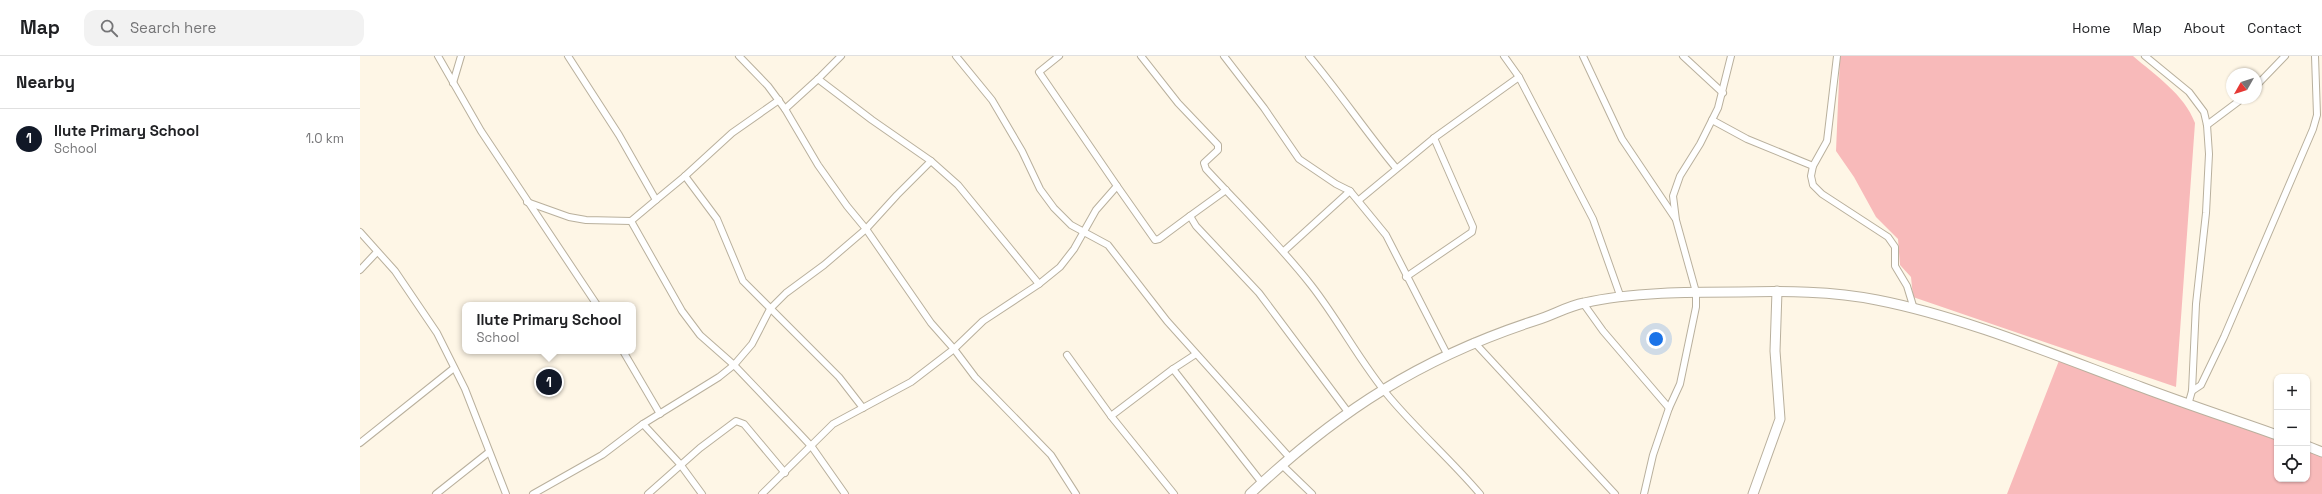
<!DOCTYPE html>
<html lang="en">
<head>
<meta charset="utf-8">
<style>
	:root { --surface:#fff; --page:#f2f2f2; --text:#202124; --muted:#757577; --line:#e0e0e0; --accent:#111827 }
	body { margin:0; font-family:"Space Grotesk",sans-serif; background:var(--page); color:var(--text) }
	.controls { position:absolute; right:12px; bottom:12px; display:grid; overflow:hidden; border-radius:8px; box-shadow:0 1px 3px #0004 }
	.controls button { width:36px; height:36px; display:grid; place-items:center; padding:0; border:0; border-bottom:1px solid var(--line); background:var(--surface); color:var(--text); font:20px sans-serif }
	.compass { position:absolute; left:1866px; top:12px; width:36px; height:36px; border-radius:50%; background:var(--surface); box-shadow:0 1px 3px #0004; rotate:231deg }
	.you { position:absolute; left:1296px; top:283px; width:14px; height:14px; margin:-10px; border:3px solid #fff; border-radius:50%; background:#1a73e8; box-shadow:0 0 0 6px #1a73e833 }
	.badge { display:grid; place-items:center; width:26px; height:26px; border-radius:50%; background:var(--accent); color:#fff; font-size:13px; font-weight:700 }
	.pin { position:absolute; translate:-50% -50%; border:2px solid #fff; box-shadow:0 1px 4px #0006 }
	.popup { position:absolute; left:102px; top:246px; width:174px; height:52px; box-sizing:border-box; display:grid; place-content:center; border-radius:8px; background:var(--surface); filter:drop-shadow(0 1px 3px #0005); font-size:13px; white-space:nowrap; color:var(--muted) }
	.popup b { font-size:15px; color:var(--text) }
	.popup::after { content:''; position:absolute; left:50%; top:100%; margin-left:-8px; border:8px solid transparent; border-top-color:var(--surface) }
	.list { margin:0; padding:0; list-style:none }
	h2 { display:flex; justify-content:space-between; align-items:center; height:52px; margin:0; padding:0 16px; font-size:17px }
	h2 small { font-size:13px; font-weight:400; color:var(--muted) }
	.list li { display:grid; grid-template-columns:26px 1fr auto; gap:12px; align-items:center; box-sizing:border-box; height:60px; padding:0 16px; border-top:1px solid var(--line) }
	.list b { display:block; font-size:15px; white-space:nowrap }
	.list p { margin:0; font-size:13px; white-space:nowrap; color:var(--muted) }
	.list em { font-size:13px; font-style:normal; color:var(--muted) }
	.icon { flex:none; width:22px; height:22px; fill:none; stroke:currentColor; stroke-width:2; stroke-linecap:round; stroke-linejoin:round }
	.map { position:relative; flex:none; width:1962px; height:438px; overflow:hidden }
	header { display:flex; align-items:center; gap:24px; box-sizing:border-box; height:56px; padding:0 20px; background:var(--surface); border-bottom:1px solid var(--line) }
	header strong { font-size:19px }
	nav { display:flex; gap:22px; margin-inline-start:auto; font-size:14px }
	.search { width:280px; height:36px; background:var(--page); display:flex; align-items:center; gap:10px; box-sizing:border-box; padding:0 14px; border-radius:12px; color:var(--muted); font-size:15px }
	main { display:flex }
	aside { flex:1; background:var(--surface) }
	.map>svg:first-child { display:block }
	.green { fill:#f8baba }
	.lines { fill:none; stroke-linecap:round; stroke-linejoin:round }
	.street-casing { stroke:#b9b09d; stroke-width:8 }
	.secondary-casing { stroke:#b9b09d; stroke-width:11 }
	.street { stroke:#fff; stroke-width:6 }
	.secondary { stroke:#fff; stroke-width:9 }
</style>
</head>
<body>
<header>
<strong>Map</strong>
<div class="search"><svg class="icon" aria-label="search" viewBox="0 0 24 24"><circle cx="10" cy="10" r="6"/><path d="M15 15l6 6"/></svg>Search here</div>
<nav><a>Home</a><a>Map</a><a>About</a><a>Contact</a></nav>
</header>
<main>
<aside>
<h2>Nearby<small></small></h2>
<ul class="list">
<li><span class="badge">1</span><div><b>Ilute Primary School</b><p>School</p></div><em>1.0 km</em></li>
</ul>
</aside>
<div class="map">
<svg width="1962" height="438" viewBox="0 0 1962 438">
	<rect width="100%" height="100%" fill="#fef6e6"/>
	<g class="green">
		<path d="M1480 0H1773C1796 20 1824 38 1835 67L1816 331 1553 241 1551 221 1540 209 1538 183 1516 161 1494 121 1476 95Z"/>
		<path d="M1700 302 1917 380V423H1947V391L1962 396V438H1647Z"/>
	</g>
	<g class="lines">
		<defs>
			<g id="street">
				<path d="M78 0 121 75 237 249"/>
				<path d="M379 0 408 30 425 53 458 109 487 150 506 173 571 267 594 293 615 321 691 399 716 438"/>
				<path d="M596 0 632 44 662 95 680 133 694 152 711 169 748 189 807 265 930 402"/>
				<path d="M781 0 818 47 858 89V94L844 107 846 113C881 151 919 188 951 229 980 266 1001 308 1031 343 1059 376 1092 405 1120 438"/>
				<path d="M864 0 904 52 939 103 976 128 990 135"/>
				<path d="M949 0C980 37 1006 76 1036 112"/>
				<path d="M1144 0 1159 21 1233 163 1261 242"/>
				<path d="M1223 0 1262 83 1315 162"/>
				<path d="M1323 0 1363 37"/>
				<path d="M1477 0 1467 85 1453 110 1451 120 1453 129 1462 138 1528 181 1535 191V210L1547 230 1554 253"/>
				<path d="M1785 0 1829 36 1844 56 1847 69 1849 98 1846 157 1836 248 1832 335 1828 349"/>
				<path d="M458 23 481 0"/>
				<path d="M93 27 101 0"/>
				<path d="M1896 30 1925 0"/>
				<path d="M1352 64 1387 83 1453 110"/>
				<path d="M1847 69 1883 42"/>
				<path d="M571 105 598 129 679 228"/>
				<path d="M325 120 357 163 383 225 479 321 503 352"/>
				<path d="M757 130 795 184 799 183 830 160 836 170 899 237 988 356"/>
				<path d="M296 144 325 120 372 77 419 44"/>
				<path d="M999 144 1074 82 1159 21"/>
				<path d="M167 146 209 161 226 164 271 165 296 144 259 79 208 0"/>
				<path d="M830 160 866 134"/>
				<path d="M271 165 322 255 340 279 374 309 437 375 452 391 485 438"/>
				<path d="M0 176 35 215 77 277 105 333 146 438"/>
				<path d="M924 195 990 135 1026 179 1087 298"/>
				<path d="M0 214 17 196"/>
				<path d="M1046 221 1112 176 1113 171 1074 82"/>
				<path d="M1223 247 1243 275 1309 352"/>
				<path d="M1114 286 1255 438"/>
				<path d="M263 295 300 358"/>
				<path d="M707 299 751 360"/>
				<path d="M813 313 836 298"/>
				<path d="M1832 335 1841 329 1864 281 1953 73 1957 59 1955 0"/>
				<path d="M283 368 320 408 342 438"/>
				<path d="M0 387 94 312"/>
				<path d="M922 409 952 438"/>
				<path d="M76 438 129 396"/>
				<path d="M173 438 242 399 283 368 359 321 374 309 392 288 410 253 426 237 464 209 506 173 537 139 571 105 512 64 458 23 425 53"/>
				<path d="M288 438 340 392 376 365 384 368 425 417"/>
				<path d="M402 438 473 368 551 326 594 293 623 265 679 228 700 211 714 193 736 154 757 130 679 16 699 0"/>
				<path d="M814 438 751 360 813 313 902 427"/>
				<path d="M1284 438 1293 399 1309 352 1320 328 1336 251V236L1316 164 1313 140 1320 120 1340 88 1358 52 1371 0"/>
			</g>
			<g id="secondary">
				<path d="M1947 390 1962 396"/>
				<path d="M890 438C978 355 1062 301 1177 264 1193 259 1208 250 1224 247 1271 236 1331 236 1379 236 1425 235 1472 235 1517 244 1604 261 1697 300 1781 331 1826 348 1872 363 1917 379"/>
				<path d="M1393 438 1420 363 1415 295 1417 235"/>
			</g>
		</defs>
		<use href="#street" class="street-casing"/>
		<use href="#secondary" class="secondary-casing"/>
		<use href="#street" class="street"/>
		<use href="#secondary" class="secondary"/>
	</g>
</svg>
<div class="controls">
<button>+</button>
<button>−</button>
<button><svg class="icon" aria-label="locate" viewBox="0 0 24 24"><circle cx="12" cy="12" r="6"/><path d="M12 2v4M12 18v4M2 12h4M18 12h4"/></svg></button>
</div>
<svg class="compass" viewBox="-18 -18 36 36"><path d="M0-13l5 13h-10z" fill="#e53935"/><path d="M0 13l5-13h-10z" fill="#757577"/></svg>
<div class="you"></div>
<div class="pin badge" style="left:189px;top:326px">1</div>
<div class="popup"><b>Ilute Primary School</b>School</div>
</div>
</main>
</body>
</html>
